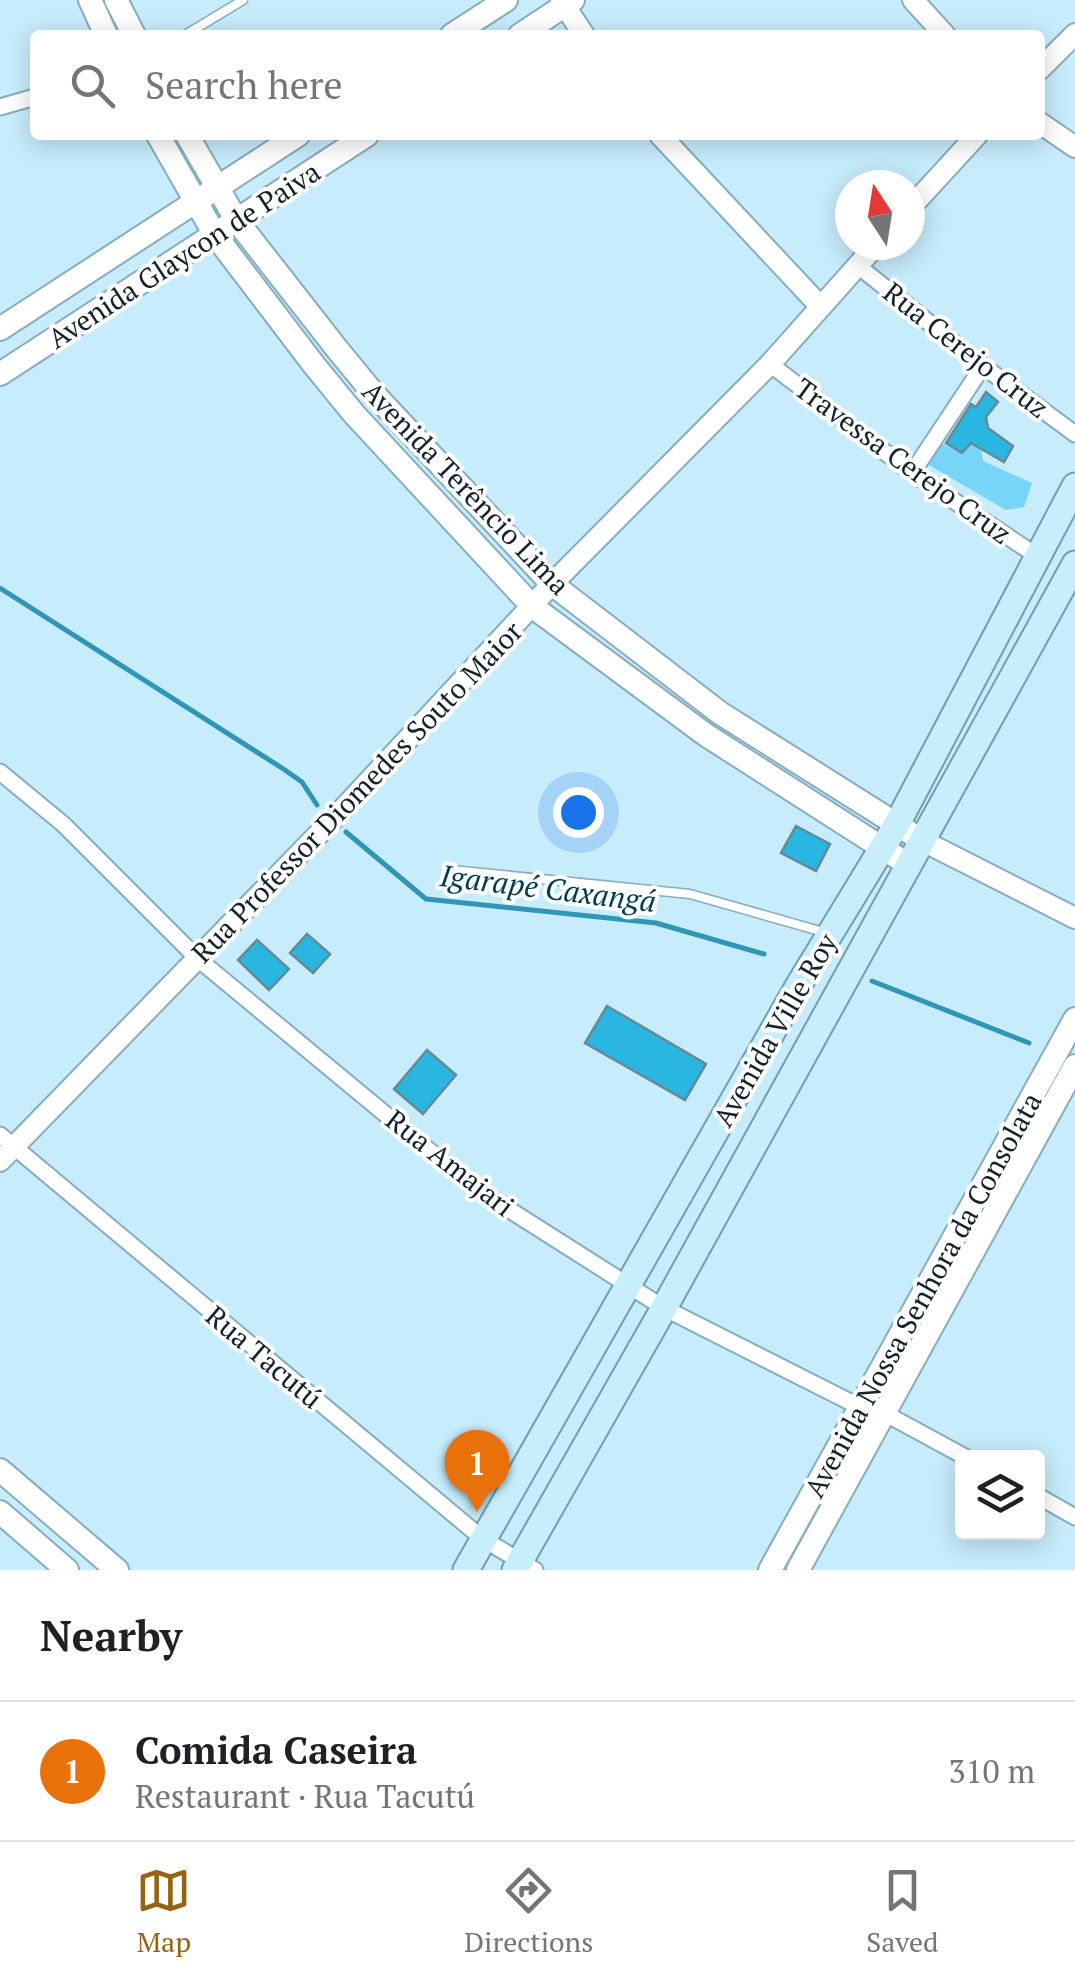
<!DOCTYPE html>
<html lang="en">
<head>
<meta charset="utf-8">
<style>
	:root { --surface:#fff; --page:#f6f6f6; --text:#202124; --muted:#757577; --line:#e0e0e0; --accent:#946413 }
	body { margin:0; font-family:"PT Serif",serif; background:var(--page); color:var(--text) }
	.controls { position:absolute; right:30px; bottom:30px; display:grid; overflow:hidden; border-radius:10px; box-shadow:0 5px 25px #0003 }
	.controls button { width:90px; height:90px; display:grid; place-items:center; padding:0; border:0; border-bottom:2px solid var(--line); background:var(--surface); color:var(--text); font:50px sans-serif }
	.compass { position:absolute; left:835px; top:170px; width:90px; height:90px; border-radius:50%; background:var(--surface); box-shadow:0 5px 25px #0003; rotate:348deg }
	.you { position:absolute; left:578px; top:812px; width:35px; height:35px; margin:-25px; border:8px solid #fff; border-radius:50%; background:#1a73e8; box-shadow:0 0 0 15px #1a73e833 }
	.badge { display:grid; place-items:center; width:65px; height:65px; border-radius:50%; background:var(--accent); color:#fff; font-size:32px; font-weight:700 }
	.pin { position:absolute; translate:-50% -82px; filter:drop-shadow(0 2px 5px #0008) }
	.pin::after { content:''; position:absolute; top:52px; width:35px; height:30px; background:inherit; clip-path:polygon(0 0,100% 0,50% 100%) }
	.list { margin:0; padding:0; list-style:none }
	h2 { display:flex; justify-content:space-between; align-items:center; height:130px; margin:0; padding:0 40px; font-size:42px }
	h2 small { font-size:32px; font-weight:400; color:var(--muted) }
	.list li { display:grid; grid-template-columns:65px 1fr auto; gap:30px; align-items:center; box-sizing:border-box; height:140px; padding:0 40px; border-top:2px solid var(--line) }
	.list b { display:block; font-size:38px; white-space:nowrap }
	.list p { margin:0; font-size:32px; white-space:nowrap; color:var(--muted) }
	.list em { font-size:32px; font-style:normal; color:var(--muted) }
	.icon { flex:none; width:55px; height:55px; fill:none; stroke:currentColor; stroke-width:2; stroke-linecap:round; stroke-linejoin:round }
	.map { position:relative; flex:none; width:1075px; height:1570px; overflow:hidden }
	.search { position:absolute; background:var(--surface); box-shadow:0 5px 25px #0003; left:30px; right:30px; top:30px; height:110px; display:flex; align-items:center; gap:25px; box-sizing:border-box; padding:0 35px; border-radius:10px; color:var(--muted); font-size:38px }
	.sheet { height:270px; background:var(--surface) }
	nav { display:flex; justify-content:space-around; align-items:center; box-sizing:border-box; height:140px; border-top:2px solid var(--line); background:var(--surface); font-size:28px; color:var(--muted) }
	nav a { display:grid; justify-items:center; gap:5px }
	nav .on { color:var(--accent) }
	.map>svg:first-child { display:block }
	.green { fill:#77d5f8 }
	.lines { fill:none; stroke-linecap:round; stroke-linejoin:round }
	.stream { stroke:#3195b6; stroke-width:5 }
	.building { fill:#29b6e1; stroke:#668997; stroke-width:2.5 }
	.service-casing { stroke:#88acbb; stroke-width:11 }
	.minor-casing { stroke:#88acbb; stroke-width:19 }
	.tertiary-casing { stroke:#88acbb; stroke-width:24 }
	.secondary-casing { stroke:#88acbb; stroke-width:26 }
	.primary-casing { stroke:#719eb0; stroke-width:29 }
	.service { stroke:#fff; stroke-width:8 }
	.minor { stroke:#fff; stroke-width:15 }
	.tertiary { stroke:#fff; stroke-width:20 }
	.secondary { stroke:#fff; stroke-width:22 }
	.primary { stroke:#c8edfb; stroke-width:25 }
	.labels { text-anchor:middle; stroke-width:8; stroke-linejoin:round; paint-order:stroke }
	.street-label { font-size:28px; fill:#152328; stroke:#fff }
	.water-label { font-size:30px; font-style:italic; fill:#003c4e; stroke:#fff }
</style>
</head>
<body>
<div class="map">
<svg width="1075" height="1570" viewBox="0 0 1075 1570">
	<rect width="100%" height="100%" fill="#c7ecfc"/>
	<path class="green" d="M941 443 961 453 971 443 981 449 983 461 1032 483 1024 507 1006 510 927 464Z"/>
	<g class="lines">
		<g class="stream">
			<path d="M0 588 285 770 302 782 317 805"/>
			<path d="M346 832 426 899 656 923 764 954"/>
			<path d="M872 981 1029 1043"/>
		</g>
	</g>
	<g class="building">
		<path d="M986 392 998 402 986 417 988 428 1013 446 1004 462 971 443 962 453 946 443 971 404 976 407Z"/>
		<path d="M796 826 830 844 816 871 781 853Z"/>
		<path d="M307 934 330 954 313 973 290 953Z"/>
		<path d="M257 940 289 969 269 990 238 960Z"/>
		<path d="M607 1006 706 1064 685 1100 585 1043Z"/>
		<path d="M427 1050 456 1075 423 1114 394 1089Z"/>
	</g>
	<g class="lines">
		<defs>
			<g id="service">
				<path d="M185 35 243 0"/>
				<path d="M452 870 690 894 827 933"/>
			</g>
			<g id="minor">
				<path d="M0 107 35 97"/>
				<path d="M857 265 983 366 1075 434"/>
				<path d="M770 364 912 473 1037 556"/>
				<path d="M912 473 983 366"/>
				<path d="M0 772 63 824 198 959 472 1186 664 1308 862 1408 886 1414 967 1458"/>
				<path d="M0 1135 483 1539 535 1570"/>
				<path d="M1038 1496 1075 1517"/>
			</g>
			<g id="tertiary">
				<path d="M561 0 584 35"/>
				<path d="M913 0 945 35"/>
				<path d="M1040 69 1075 34"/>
				<path d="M1040 123 1075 147"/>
				<path d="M660 135 820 306"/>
				<path d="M910 208 977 135"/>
				<path d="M923 841 1075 918"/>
				<path d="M0 1161 343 809 552 584 770 364 876 245"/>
			</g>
			<g id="secondary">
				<path d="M90 0 106 35"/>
				<path d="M116 0 134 35"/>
				<path d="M452 35 506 0"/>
				<path d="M520 35 573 0"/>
				<path d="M158 135 215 235 314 365 354 414 533 607 706 735 909 865"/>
				<path d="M187 135 237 221 337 349 374 394 552 584 720 713 923 841"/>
				<path d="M0 329 298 135"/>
				<path d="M0 374 367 135"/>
				<path d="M0 1470 117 1570"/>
				<path d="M0 1512 67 1570"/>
				<path d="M770 1570 1075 1019"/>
				<path d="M798 1570 1075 1066"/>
			</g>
			<g id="primary">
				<path d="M466 1570 800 983 897 824 1075 486"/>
				<path d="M515 1570 664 1308 1075 564"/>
			</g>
		</defs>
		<use href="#service" class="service-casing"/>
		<use href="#minor" class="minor-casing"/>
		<use href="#tertiary" class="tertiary-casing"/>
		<use href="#secondary" class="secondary-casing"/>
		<use href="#primary" class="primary-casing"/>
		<use href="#service" class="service"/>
		<use href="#minor" class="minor"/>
		<use href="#tertiary" class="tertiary"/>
		<use href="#secondary" class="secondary"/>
		<use href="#primary" class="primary"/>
	</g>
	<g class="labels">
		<g class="street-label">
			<text transform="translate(184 255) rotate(-33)" y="10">Avenida Glaycon de Paiva</text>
			<text transform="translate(966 350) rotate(38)" y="10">Rua Cerejo Cruz</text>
			<text transform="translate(903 461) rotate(36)" y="10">Travessa Cerejo Cruz</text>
			<text transform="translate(466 488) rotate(46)" y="10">Avenida Terêncio Lima</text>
			<text transform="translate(357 792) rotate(-46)" y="10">Rua Professor Diomedes Souto Maior</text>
			<text transform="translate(775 1030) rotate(-60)" y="10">Avenida Ville Roy</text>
			<text transform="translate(450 1163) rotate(38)" y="10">Rua Amajari</text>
			<text transform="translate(923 1295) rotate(-61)" y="10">Avenida Nossa Senhora da Consolata</text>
			<text transform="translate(264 1357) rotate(40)" y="10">Rua Tacutú</text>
		</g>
		<g class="water-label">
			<text transform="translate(548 889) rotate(7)" y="10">Igarapé Caxangá</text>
		</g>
	</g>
</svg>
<div class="controls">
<button><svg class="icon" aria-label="layers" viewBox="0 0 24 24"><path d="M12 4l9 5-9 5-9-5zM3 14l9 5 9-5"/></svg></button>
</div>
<svg class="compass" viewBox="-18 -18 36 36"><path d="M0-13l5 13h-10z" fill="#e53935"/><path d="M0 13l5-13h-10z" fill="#757577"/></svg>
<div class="you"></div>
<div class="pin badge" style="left:477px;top:1512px;background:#e8710a">1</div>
<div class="search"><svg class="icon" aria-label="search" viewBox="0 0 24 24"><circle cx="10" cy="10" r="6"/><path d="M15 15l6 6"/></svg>Search here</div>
</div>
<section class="sheet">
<h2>Nearby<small></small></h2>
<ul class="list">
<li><span class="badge" style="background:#e8710a">1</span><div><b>Comida Caseira</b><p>Restaurant · Rua Tacutú</p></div><em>310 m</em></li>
</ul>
</section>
<nav>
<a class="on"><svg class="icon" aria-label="map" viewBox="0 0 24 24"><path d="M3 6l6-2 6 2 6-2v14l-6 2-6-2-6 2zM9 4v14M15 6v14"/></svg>Map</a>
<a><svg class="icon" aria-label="directions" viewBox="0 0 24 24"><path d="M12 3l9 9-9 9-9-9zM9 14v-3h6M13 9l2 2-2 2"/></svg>Directions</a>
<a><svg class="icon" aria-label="saved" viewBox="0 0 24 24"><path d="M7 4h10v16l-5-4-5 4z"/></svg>Saved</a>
</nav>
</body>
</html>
